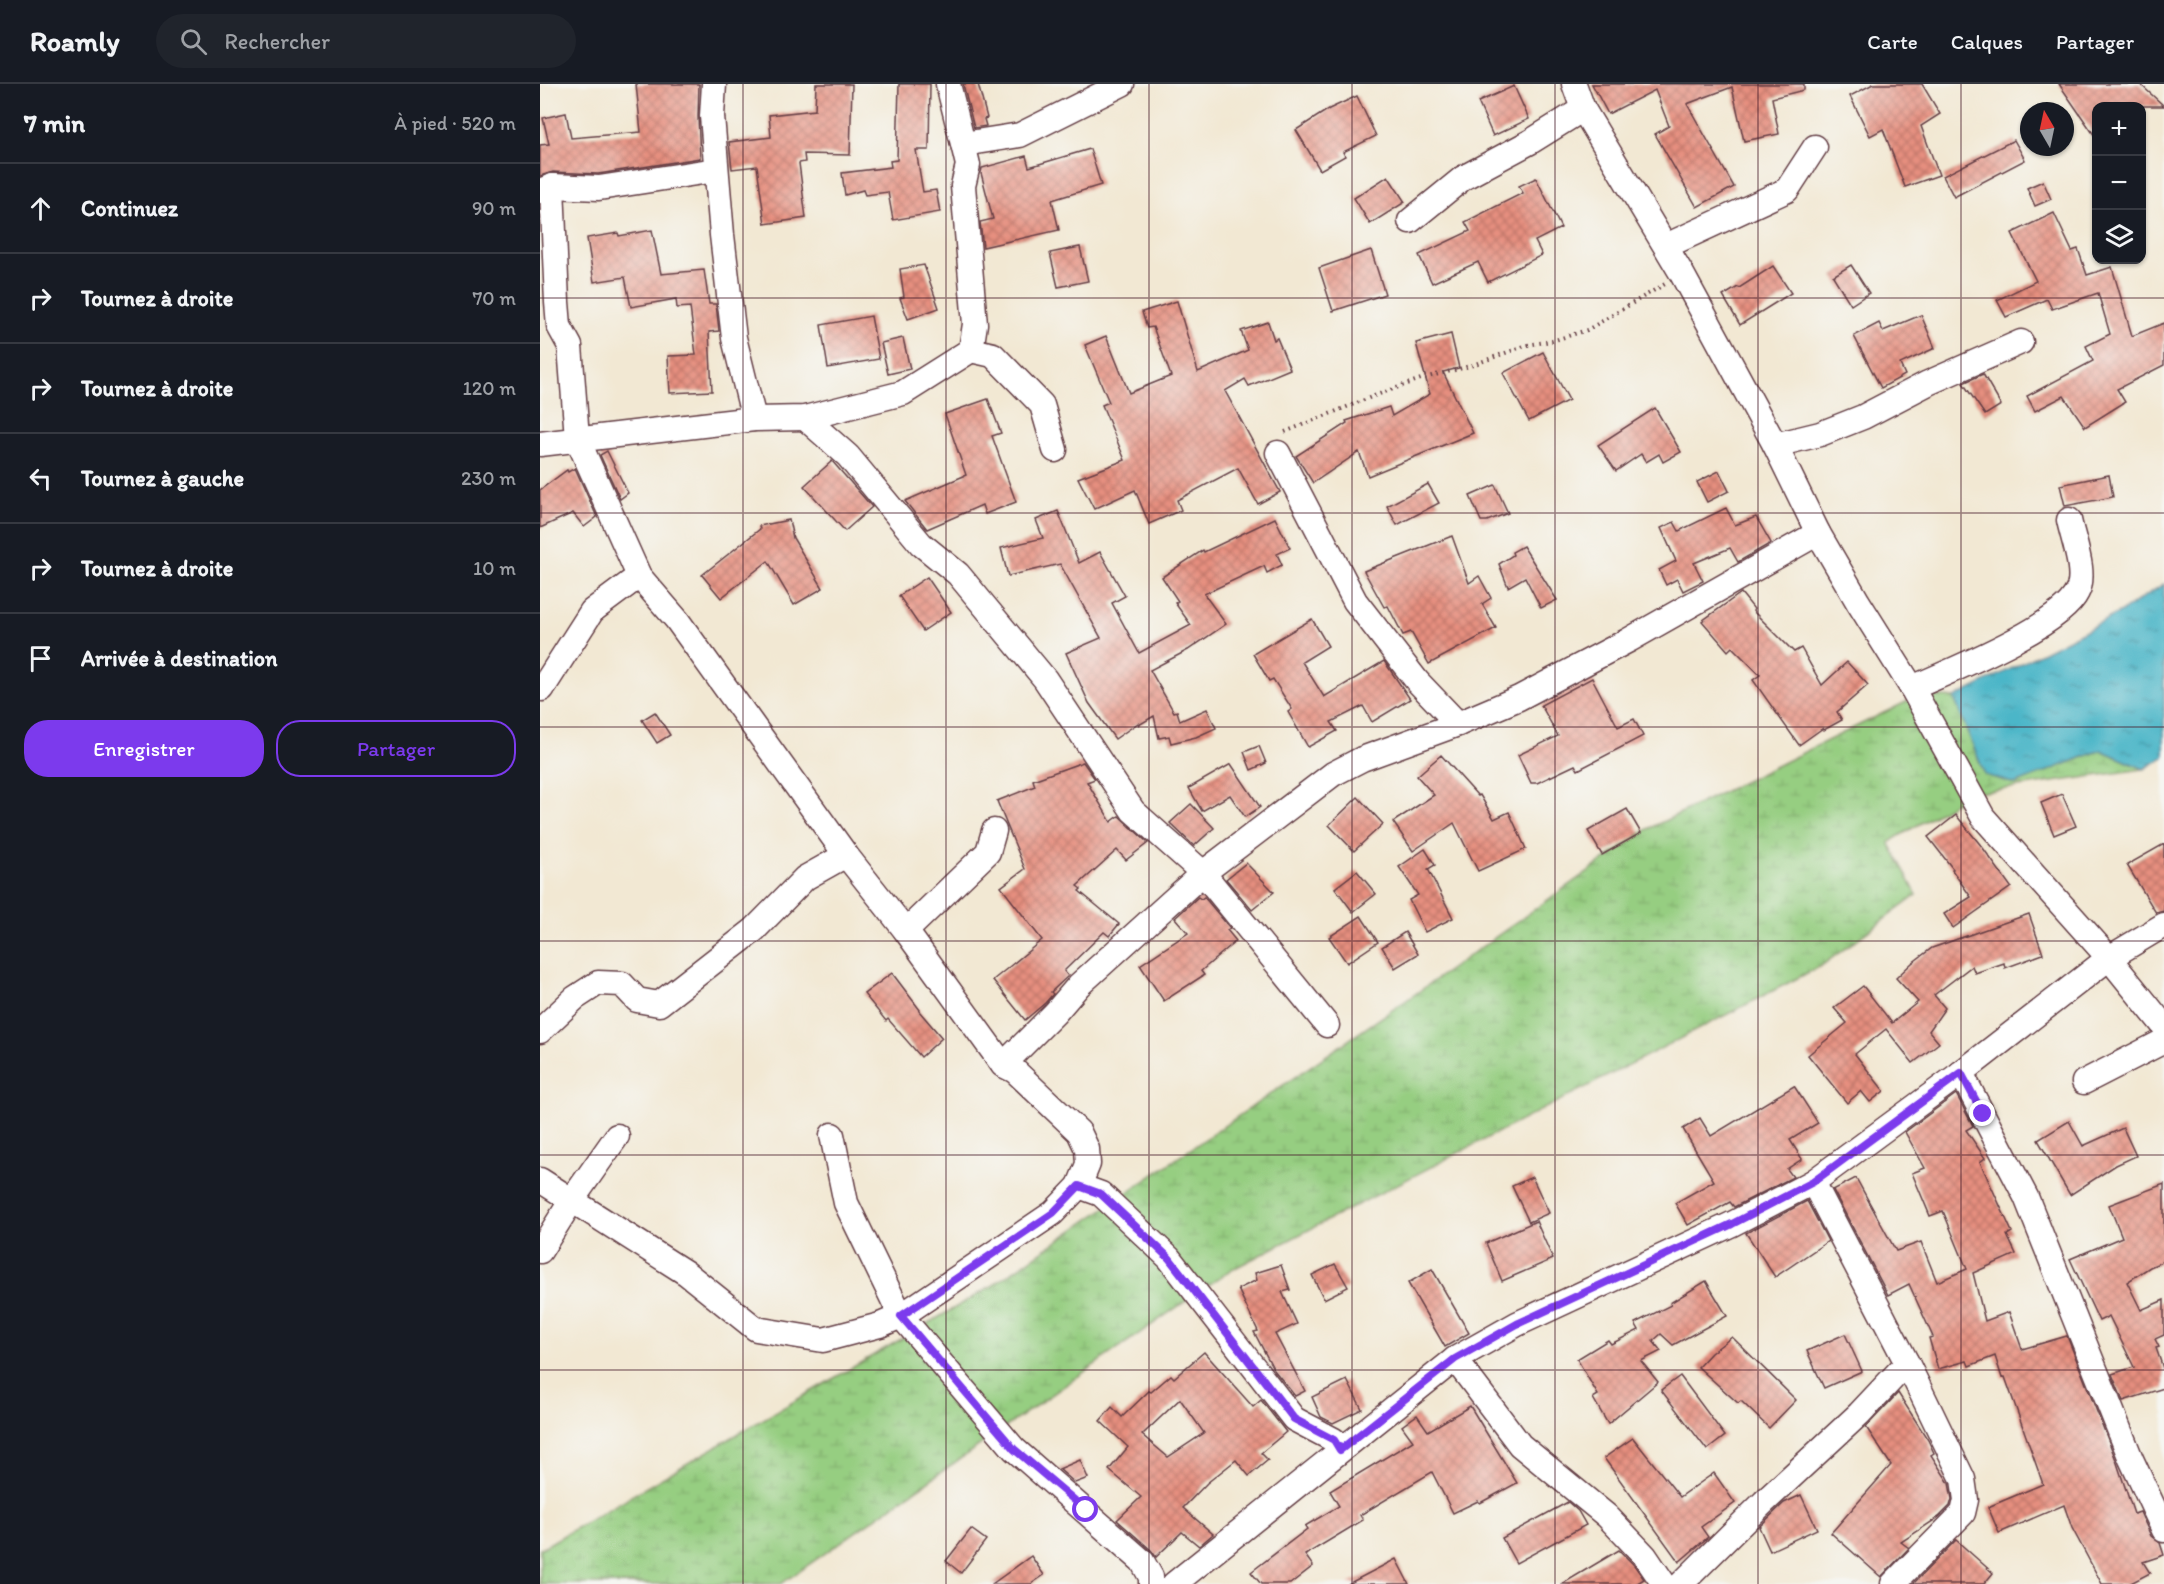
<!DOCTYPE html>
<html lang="fr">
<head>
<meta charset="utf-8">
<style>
	:root { --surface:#171b24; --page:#20242c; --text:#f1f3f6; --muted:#9ea1a6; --line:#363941; --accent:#7c3aed }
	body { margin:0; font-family:Itim,sans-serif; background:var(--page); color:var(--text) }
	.controls { position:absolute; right:18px; top:18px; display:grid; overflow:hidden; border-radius:12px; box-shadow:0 2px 4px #0004 }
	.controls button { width:54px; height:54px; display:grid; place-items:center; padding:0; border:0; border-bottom:2px solid var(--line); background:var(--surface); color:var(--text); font:30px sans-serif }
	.compass { position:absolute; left:1480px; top:18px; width:54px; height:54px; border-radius:50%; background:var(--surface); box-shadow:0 2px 4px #0004; rotate:351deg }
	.stop { position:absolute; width:18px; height:18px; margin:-14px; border:4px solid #7c3aed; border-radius:50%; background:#fff }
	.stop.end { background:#7c3aed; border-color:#fff; box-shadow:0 2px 6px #0008 }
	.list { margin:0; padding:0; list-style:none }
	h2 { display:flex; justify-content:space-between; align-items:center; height:78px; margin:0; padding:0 24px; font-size:26px }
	h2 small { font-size:20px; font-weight:400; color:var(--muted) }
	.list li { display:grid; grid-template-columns:39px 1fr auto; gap:18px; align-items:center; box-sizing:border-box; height:90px; padding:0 24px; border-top:2px solid var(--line) }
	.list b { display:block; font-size:22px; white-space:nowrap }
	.list em { font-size:20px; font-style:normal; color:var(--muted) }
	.actions { display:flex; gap:12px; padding:18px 24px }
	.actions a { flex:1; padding:14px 0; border:2px solid var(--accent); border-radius:24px; text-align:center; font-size:21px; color:var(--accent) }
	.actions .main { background:var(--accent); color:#fff }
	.icon { flex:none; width:33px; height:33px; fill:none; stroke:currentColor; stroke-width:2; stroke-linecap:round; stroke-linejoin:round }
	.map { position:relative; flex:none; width:1624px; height:1500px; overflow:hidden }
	header { display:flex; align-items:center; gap:36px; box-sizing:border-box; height:84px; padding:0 30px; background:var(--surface); border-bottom:2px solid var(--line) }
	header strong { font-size:28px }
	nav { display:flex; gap:33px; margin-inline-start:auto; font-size:21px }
	.search { width:420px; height:54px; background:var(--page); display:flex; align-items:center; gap:15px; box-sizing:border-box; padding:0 21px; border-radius:33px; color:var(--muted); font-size:22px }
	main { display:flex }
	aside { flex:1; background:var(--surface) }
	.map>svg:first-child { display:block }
	.wetland { fill:url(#wetland-marsh); stroke:#707656; stroke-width:1.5 }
	.water { fill:url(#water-ripples); stroke:#4a6a7a; stroke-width:1.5 }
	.building { fill:url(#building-cross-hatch); fill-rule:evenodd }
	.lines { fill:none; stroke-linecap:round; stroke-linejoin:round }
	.minor-casing { stroke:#633d44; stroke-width:27 }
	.path { stroke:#633d44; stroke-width:4; stroke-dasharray:1.5 4.5; stroke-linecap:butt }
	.minor { stroke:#fff; stroke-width:24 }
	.route { stroke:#7c3aed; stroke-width:8 }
	.grid { fill:none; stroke:#4a1f2b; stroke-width:1.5; stroke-opacity:0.55 }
</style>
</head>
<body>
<header>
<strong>Roamly</strong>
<div class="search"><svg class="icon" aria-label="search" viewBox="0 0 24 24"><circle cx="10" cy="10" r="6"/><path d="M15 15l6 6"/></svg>Rechercher</div>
<nav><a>Carte</a><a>Calques</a><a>Partager</a></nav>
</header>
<main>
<aside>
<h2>7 min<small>À pied · 520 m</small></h2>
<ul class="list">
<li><svg class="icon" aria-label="ahead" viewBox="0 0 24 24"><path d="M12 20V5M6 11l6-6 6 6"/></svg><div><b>Continuez</b></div><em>90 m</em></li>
<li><svg class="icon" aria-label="right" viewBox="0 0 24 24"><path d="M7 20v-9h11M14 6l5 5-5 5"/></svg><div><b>Tournez à droite</b></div><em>70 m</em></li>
<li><svg class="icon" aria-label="right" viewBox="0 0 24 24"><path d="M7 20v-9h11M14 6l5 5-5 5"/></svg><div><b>Tournez à droite</b></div><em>120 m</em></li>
<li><svg class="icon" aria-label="left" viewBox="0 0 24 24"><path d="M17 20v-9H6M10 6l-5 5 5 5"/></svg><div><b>Tournez à gauche</b></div><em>230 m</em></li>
<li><svg class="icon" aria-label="right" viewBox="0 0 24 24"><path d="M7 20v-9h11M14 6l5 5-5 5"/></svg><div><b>Tournez à droite</b></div><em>10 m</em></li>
<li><svg class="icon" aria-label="arrive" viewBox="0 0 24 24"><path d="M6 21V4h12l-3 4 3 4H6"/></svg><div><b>Arrivée à destination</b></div></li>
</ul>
<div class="actions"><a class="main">Enregistrer</a><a>Partager</a></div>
</aside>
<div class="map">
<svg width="1624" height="1500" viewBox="0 0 1624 1500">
	<defs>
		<pattern id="wetland-marsh" width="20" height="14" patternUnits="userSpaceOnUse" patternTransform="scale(1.5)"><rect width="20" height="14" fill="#96ce81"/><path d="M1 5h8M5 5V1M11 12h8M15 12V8" fill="none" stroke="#83b070"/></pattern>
		<pattern id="water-ripples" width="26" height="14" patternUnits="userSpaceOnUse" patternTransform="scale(1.5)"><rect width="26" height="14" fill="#4bb6c8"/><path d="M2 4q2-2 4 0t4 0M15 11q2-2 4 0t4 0" fill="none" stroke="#4093a3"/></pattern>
		<pattern id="building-cross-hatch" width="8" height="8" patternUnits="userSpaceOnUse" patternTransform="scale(1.5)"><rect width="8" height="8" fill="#e68f7f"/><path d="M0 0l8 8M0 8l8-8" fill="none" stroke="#bc7468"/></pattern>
	</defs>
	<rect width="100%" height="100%" fill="#f6f6f2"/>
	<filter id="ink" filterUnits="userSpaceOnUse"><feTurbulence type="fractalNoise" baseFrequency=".0167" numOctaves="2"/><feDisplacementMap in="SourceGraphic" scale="12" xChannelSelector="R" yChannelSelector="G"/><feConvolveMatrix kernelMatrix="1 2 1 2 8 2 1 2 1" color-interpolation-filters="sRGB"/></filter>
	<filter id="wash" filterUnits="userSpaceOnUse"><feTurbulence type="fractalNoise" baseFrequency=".008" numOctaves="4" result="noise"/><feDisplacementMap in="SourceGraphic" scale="24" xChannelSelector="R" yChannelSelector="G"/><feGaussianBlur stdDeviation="1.35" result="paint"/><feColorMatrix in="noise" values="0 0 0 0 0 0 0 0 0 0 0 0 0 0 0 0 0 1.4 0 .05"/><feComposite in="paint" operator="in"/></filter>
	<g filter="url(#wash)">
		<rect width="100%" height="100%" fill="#f2e8d3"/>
		<path class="wetland" d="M1380 611 1414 614 1445 691 1475 700 1561 666 1604 685 1430 710 1349 758 1377 811 1281 882 689 1187 241 1500H0V1465L449 1204 871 913 1108 745Z"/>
		<path class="water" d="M1624 500V673L1604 685 1561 666 1475 700 1445 691 1414 614 1579 529Z"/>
		<g id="blocks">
			<g class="building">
				<path d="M96 0H159L158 33 160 74 58 90 13 88 0 92V61L9 60 3 34 26 29 31 54 101 48Z"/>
				<path d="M276 0H312L310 71 264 70 265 78 259 79 266 134 225 140 217 82 192 85 189 58 231 53 229 31 275 26Z"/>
				<path d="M359 0H390L389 66H376L383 108 396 106 400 128 353 136 348 108 325 111 323 106 305 111 302 89 351 83 350 77 357 76Z"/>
				<path d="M423 0H438L447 34 444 35 446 42 434 44Z"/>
				<path d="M1052 0H1264V6L1232 14 1239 50 1204 57 1192 3 1147 20 1194 103 1157 123 1115 50 1129 42 1115 6 1068 30Z"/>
				<path d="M1333 0H1382L1400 30 1381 42 1399 91 1365 103 1343 45 1330 52 1310 12Z"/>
				<path d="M1519 0H1600L1624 22H1557V55Z"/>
				<path d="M974 2 989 35 953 52 938 18Z"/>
				<path d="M817 12 836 52 803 68 805 72 780 86 756 46 789 25Z"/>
				<path d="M1474 56 1485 76 1414 113 1403 92Z"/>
				<path d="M550 65 561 101 512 116 519 146 443 163 440 138 453 135 441 89 442 84 486 72 489 83Z"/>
				<path d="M848 92 865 118 830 140 814 114Z"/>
				<path d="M996 94 1021 144 995 157 1002 171 948 198 938 178 892 199 879 171 930 147 925 138 983 109 979 102Z"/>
				<path d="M1503 97 1511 115 1495 122 1487 104Z"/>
				<path d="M1514 129 1532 167 1538 165 1547 191 1572 183 1592 252 1624 239V281L1577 305 1585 318 1545 343 1524 312 1495 327 1487 312 1553 277 1546 262 1570 250 1558 209 1512 225 1507 215 1466 233 1457 216 1496 197 1472 149Z"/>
				<path d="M112 146 121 190 164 186 169 220H176L179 247 169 248 172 307 130 309 128 272 156 271 150 223 137 224 136 215 91 223 85 193 54 198 47 154 78 149 79 152Z"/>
				<path d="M540 163 548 197 518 203 510 169Z"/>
				<path d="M831 166 845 210 793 227 779 184Z"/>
				<path d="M384 181 399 224 368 235 360 214 364 213 360 185Z"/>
				<path d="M1311 181 1329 209 1311 221 1293 192Z"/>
				<path d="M1233 182 1251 209 1200 241 1183 212 1198 203 1199 204Z"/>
				<path d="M637 217 658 288 708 266 701 247 728 238 734 256 737 254 750 285 709 302 705 295 685 307 740 408 718 420 698 384 637 416 641 426 609 440 595 406 554 425 538 394 585 376 562 321 569 318 545 261 566 252 589 309 631 292 613 243 607 244 602 228Z"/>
				<path d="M1381 231 1395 264 1360 280 1365 291 1341 304 1314 252 1339 239 1343 247Z"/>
				<path d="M331 232 339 275 288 284 281 241Z"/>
				<path d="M911 250 919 284 903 288 933 349 828 392 819 368 773 399 756 372 807 339 806 337 849 323 852 332 890 310 876 259Z"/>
				<path d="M363 254 370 285 348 290 341 259Z"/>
				<path d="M1003 268 1029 316 989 337 963 289Z"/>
				<path d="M1443 290 1461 321 1445 331 1423 299Z"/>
				<path d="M448 315 461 349 452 352 476 418 445 430 442 421 387 445 365 417 426 391 405 330Z"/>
				<path d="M1115 324 1141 368 1123 378 1119 370 1106 378 1101 370 1076 387 1058 361Z"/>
				<path d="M67 367 88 409 80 415 60 371Z"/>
				<path d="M292 377 332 423 305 447 264 402Z"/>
				<path d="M35 384 57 433 44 443 33 429 0 444V406L27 386 28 388Z"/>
				<path d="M1179 387 1189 407 1167 418 1157 398Z"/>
				<path d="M1569 391 1573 413 1525 422 1520 401Z"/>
				<path d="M888 400 899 419 857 441 847 422Z"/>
				<path d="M955 401 968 429 947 437H941L930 412Z"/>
				<path d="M1186 424 1195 441 1216 433 1231 459 1198 478 1190 464 1154 479 1163 497 1143 507 1137 495 1126 501 1119 486 1136 477 1121 444 1134 438 1139 447Z"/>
				<path d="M518 427 539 479 560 468 585 512 572 519 599 569 651 541 635 519 638 517 622 493 663 466 664 468 735 434 750 464 737 470 742 481 727 489 724 482 664 510 686 540 648 566 610 586 634 628 637 627 640 637 667 625 676 644 656 653 631 659 629 652 619 654 614 632 599 641 598 639 575 655 549 619 526 569 561 554 520 480 468 492 461 464 503 454 496 436Z"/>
				<path d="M249 436 253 454 283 504 254 521 228 477 181 514 162 491 220 445 219 442Z"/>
				<path d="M912 452 929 499 939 492 951 514 942 520 956 544 889 580 871 548 863 551 848 522 844 523 824 487Z"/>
				<path d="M983 462 1017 516 1001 524 985 493 968 503 959 480 973 471 972 468Z"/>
				<path d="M387 493 411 528 383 547 359 512Z"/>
				<path d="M1201 509 1214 525 1213 527 1254 568 1261 564 1282 601 1307 578 1328 601 1297 628 1302 636 1284 646 1283 644 1259 661 1213 596 1220 591 1192 563 1188 567 1162 537Z"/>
				<path d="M772 535 788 562 762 578 784 613 844 577 870 615 832 638 823 622 791 638 797 647 768 663 748 628 752 625 733 595 729 597 713 570Z"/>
				<path d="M1052 594 1078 643 1094 635 1103 652 1038 686 1035 681 997 699H991L978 671 1018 652 1001 621Z"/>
				<path d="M115 628 130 651 117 659 102 636Z"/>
				<path d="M719 662 726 679 711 686 704 668Z"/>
				<path d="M901 671 938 712 940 711 954 735 969 728 986 765 938 787 914 739 873 767 853 738 894 711 877 692Z"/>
				<path d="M543 678 555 695 547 698 571 738 579 732 608 759 586 776 577 766 537 802 541 805 539 807 579 840 569 852 564 848 524 887 528 892 511 908 513 910 505 919 485 936 453 896 502 856 461 803 485 785 457 717 495 702 493 696Z"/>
				<path d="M691 680 720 723 705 733 690 711 662 727 649 704Z"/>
				<path d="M1522 710 1536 742 1514 751 1501 719Z"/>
				<path d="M818 713 843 740 814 767 789 741Z"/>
				<path d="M651 720 674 744 654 762 630 739Z"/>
				<path d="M1087 725 1101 749 1062 771 1048 747Z"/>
				<path d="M1416 731 1443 764 1471 803 1413 844 1404 830 1431 813 1412 786 1413 785 1388 753Z"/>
				<path d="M1624 760V827L1616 829 1587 781Z"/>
				<path d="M885 765 895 781 888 785 913 834 885 848 869 816 878 811 859 783Z"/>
				<path d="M706 779 734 808 712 826 686 795Z"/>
				<path d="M817 787 836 810 813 828 795 804Z"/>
				<path d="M658 813 661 815 664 813 690 844 687 846 696 857 661 887 664 891 624 917 600 881 648 849 635 834Z"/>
				<path d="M1489 830 1503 870 1465 884 1464 879 1435 889 1432 882 1394 911 1405 924 1389 947 1399 959 1373 979 1346 945 1315 970 1344 1007 1330 1018 1321 1007 1307 1019 1268 971 1307 939 1294 924 1323 902 1352 939 1378 918 1356 894 1372 879 1392 864Z"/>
				<path d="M821 832 838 858 807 879 789 853Z"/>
				<path d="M865 848 878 870 855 884 842 863Z"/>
				<path d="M352 889 380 926 379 927 402 954 381 973 348 935 346 937 324 910Z"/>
				<path d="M1254 1002 1278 1039 1250 1056 1262 1075 1247 1085 1253 1093 1194 1123 1190 1118 1148 1141 1135 1119 1174 1097 1143 1045 1160 1034 1171 1052Z"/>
				<path d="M1416 1010 1433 1042 1426 1046 1445 1074 1440 1078 1472 1148 1467 1151 1476 1170 1433 1189 1445 1237 1469 1228 1482 1265 1527 1252 1576 1376 1594 1430 1600 1428 1611 1452 1620 1459 1624 1471 1603 1478 1610 1489 1589 1500H1562L1532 1444 1524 1421 1459 1449 1448 1423 1503 1400 1465 1293 1462 1294 1455 1272 1429 1282 1427 1277 1398 1285 1389 1254 1393 1253 1369 1200 1348 1211 1293 1106 1316 1094 1356 1167 1381 1158 1397 1198 1427 1185 1403 1127 1390 1132 1372 1089 1385 1084 1365 1048Z"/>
				<path d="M1529 1037 1543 1062 1583 1044 1596 1072 1576 1081 1530 1111 1498 1056Z"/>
				<path d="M992 1093 1009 1129 989 1138 972 1102Z"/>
				<path d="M1624 1100V1177L1610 1183 1587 1198 1601 1226 1624 1216V1251L1615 1255 1619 1263 1616 1264 1624 1287V1304L1583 1317 1572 1290 1594 1283 1569 1232 1559 1237 1530 1175 1582 1153 1569 1121Z"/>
				<path d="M1267 1117 1288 1157 1235 1193 1206 1149Z"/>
				<path d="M996 1137 1013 1175 962 1197 946 1159Z"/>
				<path d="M795 1180 808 1203 784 1215 772 1191Z"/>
				<path d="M741 1181 750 1206 742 1208 757 1240 735 1250 765 1307 755 1312 734 1286 714 1248 718 1247 698 1205 717 1196 715 1189Z"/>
				<path d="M892 1185 929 1249 905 1263 868 1199Z"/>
				<path d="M1166 1197 1187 1232 1133 1261 1121 1250 1113 1257 1121 1267 1101 1277 1118 1298 1068 1340 1053 1314 1058 1311 1037 1275 1068 1256 1071 1260 1099 1246 1095 1239 1131 1221 1130 1219Z"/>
				<path d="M1305 1250 1322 1287 1284 1304 1267 1267Z"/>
				<path d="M1192 1253 1256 1316 1229 1344 1201 1317 1198 1319 1158 1283 1171 1269Z"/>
				<path d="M664 1268 713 1323 721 1316 746 1348 721 1369 728 1376 709 1392 696 1376 667 1399 643 1424 673 1450 659 1462 642 1448 616 1473 611 1466 577 1436 601 1413 569 1386 588 1363 560 1337 572 1323 582 1333 609 1307 611 1308 631 1291 634 1294ZM640 1315 664 1349 628 1373 602 1351Z"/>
				<path d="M1140 1292 1185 1352 1167 1366 1121 1306Z"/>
				<path d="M807 1296 822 1325 793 1339 781 1333 772 1313Z"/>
				<path d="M1358 1309 1388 1356 1394 1369 1391 1371 1409 1399 1412 1415 1410 1422 1399 1433 1361 1458 1369 1464 1341 1493 1291 1449 1351 1381 1326 1343Z"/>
				<path d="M930 1322 977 1399 940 1419 938 1417 913 1429 892 1388 820 1431 823 1436 765 1471 773 1482 750 1500H721L711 1488 767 1445 765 1442 799 1422 790 1407 873 1357 862 1342 877 1331 888 1347Z"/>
				<path d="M1093 1354 1140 1413 1174 1389 1195 1419 1161 1443 1168 1453 1139 1478 1064 1374Z"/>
				<path d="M540 1376 548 1394 535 1399 519 1385Z"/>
				<path d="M1261 1411 1277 1445 1230 1467 1219 1443 1244 1419Z"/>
				<path d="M1028 1418 1038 1427 1046 1441 976 1479 962 1454Z"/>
				<path d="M431 1445 446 1456 421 1489 406 1477Z"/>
				<path d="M1416 1456 1453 1489 1444 1500H1373Z"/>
				<path d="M1079 1466 1094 1481 1104 1495 1096 1500H1022Z"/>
				<path d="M491 1472 504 1491 491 1500H452Z"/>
				<path d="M856 1475 869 1500H808Z"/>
			</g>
		</g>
	</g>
	<g filter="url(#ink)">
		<use href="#blocks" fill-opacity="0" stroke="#633d44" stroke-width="1.5"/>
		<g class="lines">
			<defs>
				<g id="minor">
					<path d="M174 0 172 32 182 151 194 254 214 335"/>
					<path d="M408 0 423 60"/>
					<path d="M1034 0 1043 25 1142 190 1235 361 1278 449 1318 518 1372 604 1443 733 1569 874 1624 942"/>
					<path d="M0 107 12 102 59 104 176 86"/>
					<path d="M870 137 923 94 990 58 1043 25"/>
					<path d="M1126 162 1247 106 1275 63"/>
					<path d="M431 266 453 271 502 321 515 366"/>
					<path d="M265 334 308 372 381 460 418 490 505 595 593 727 663 789 787 941"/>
					<path d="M0 360 214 335 265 334 363 309 431 266 435 240 423 102 428 81 423 60 480 51 582 0"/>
					<path d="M1235 361 1280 350 1323 333 1388 299 1481 258"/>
					<path d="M738 369 815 517 877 597 918 640"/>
					<path d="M0 604 2 605 52 527 99 492"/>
					<path d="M1372 604C1410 587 1520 543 1537 508 1547 490 1533 456 1529 436"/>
					<path d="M366 847 448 768 454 747"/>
					<path d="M0 947 35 914 58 899 82 900 97 916 119 920 214 846 265 794 306 771"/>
					<path d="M463 981 515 929 539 901 663 789 793 690 822 675 918 640 979 614 1089 556 1278 449"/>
					<path d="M1421 989 1486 1113 1591 1375 1624 1446"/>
					<path d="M1544 998 1624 957"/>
					<path d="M292 1051 306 1119 361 1232 474 1365 602 1477 611 1493V1500"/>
					<path d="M0 1096 146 1189 216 1245 283 1256 340 1241 361 1232 513 1129 539 1102 548 1080 547 1065 539 1048 475 987 463 981 366 847 306 771 137 536 99 492 37 354 30 262 19 242 17 218 12 102"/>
					<path d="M539 1102 561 1110 629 1174 754 1335 794 1356 800 1366"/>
					<path d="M0 1167 32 1116 77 1052"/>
					<path d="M915 1275 980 1361 1067 1432 1105 1472 1124 1500"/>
					<path d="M634 1500 915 1275 977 1240 1192 1140 1273 1098 1421 989 1569 874 1624 841"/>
					<path d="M1141 1500 1224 1418 1319 1330 1367 1279 1273 1098"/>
					<path d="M1353 1500 1423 1429 1426 1416 1423 1395 1367 1279"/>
				</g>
			</defs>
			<use href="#minor" class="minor-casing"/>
			<path class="path" d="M745 348 839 310 884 294 930 282 987 261 1012 257 1047 246 1125 200"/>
			<use href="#minor" class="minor"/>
		</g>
	</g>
	<g class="lines" filter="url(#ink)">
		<path class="route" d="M546 1426 474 1365 361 1232 513 1129 539 1102 561 1110 629 1174 754 1335 794 1356 800 1366 915 1275 977 1240 1192 1140 1273 1098 1421 989 1443 1030"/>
	</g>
	<path class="grid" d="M203 0V1500M406 0V1500M609 0V1500M812 0V1500M1015 0V1500M1218 0V1500M1421 0V1500M0 214H1624M0 429H1624M0 643H1624M0 857H1624M0 1071H1624M0 1286H1624"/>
</svg>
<div class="controls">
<button>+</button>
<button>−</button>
<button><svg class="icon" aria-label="layers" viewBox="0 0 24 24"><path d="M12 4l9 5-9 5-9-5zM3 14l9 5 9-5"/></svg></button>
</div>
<svg class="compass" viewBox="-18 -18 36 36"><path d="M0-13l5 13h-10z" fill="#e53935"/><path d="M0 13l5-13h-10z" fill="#9ea1a6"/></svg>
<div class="stop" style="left:546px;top:1426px"></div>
<div class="stop end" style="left:1443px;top:1030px"></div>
</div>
</main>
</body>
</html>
